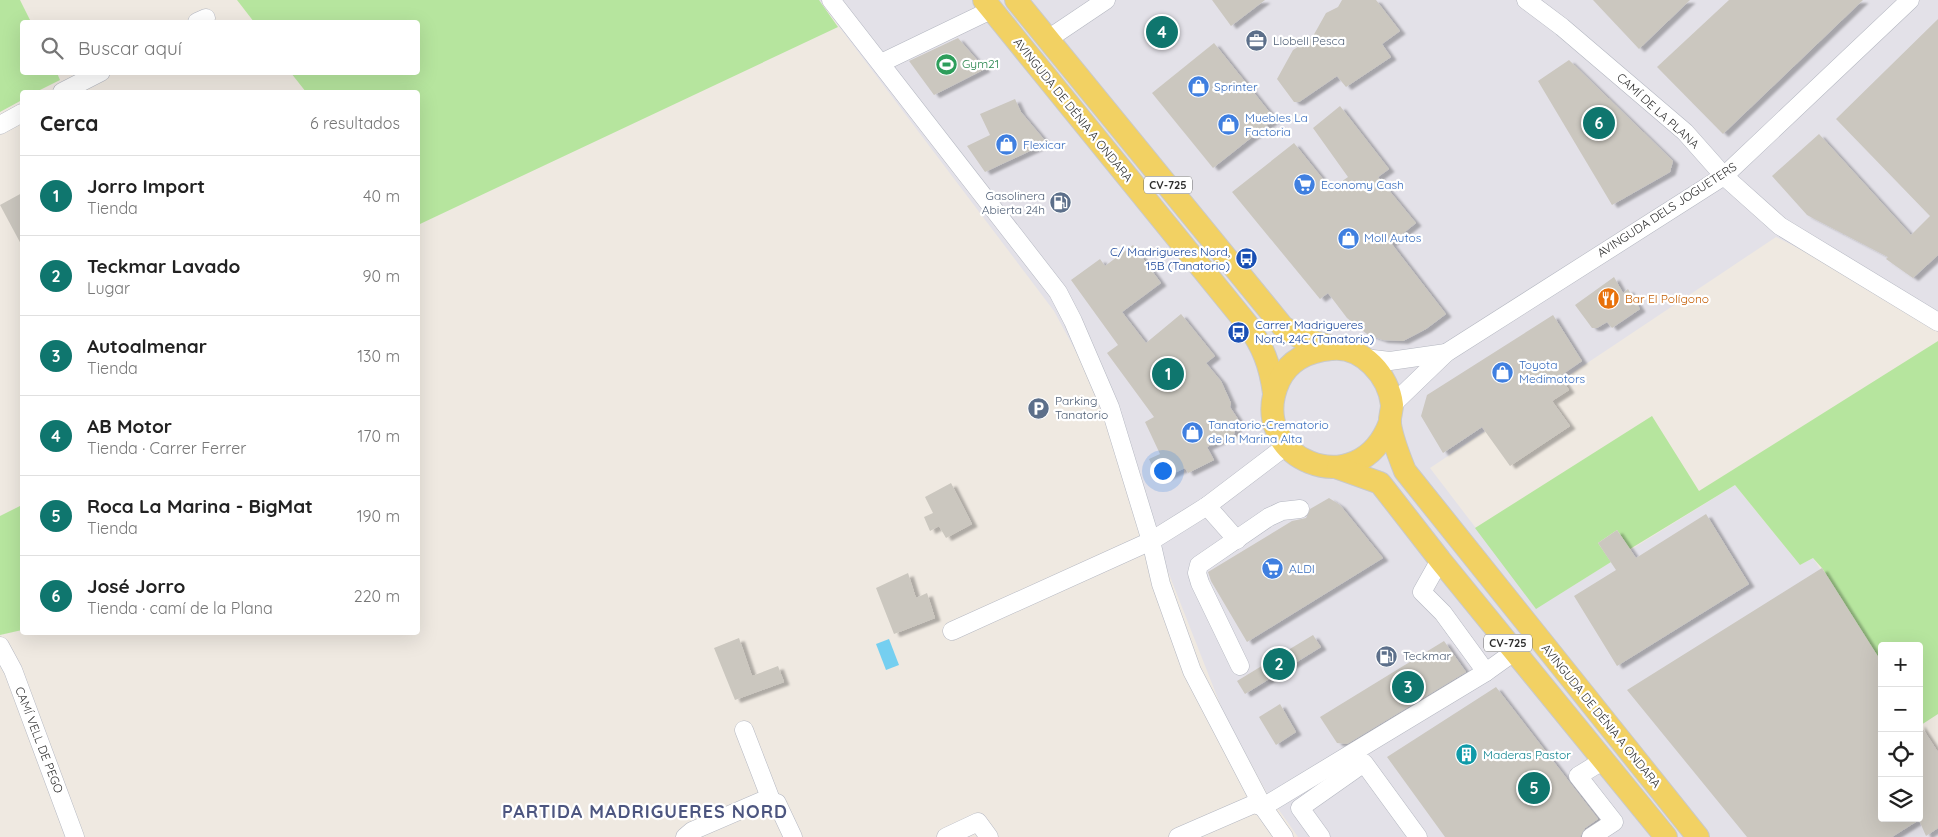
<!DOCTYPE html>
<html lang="es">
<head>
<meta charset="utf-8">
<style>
	:root { --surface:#fff; --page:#f6f6f6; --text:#222; --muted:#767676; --line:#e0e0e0; --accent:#0f766e }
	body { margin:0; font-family:Quicksand,sans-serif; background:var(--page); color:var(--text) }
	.controls { position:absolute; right:15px; bottom:15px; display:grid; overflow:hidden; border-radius:5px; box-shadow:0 5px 20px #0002 }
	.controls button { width:45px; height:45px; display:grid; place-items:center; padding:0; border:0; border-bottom:1px solid var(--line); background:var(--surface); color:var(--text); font:25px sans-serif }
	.you { position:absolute; left:1162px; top:470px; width:18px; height:18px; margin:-12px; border:4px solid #fff; border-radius:50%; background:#1a73e8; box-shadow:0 0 0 8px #1a73e833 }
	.badge { display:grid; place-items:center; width:32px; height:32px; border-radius:50%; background:var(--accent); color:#fff; font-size:16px; font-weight:700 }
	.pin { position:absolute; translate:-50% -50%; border:2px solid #fff; box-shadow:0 1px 5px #0006 }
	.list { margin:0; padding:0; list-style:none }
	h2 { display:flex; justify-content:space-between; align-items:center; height:65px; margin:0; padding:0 20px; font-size:21px }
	h2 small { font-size:16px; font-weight:400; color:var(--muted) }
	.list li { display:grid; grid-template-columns:32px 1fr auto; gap:15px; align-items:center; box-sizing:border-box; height:80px; padding:0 20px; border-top:1px solid var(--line) }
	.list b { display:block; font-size:19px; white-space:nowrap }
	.list p { margin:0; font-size:16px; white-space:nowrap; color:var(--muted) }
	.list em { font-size:16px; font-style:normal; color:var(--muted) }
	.icon { flex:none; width:28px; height:28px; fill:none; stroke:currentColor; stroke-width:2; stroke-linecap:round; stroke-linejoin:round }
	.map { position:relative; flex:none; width:1938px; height:837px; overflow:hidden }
	.search { position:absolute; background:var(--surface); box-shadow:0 5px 20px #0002; left:20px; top:20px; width:400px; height:55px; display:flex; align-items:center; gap:12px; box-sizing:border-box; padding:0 18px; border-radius:5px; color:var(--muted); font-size:19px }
	.panel { position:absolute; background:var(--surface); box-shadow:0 5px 20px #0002; left:20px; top:90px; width:400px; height:545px; border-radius:5px }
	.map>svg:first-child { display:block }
	.industrial { fill:#e3e1e8 }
	.green { fill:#b6e59e }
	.water { fill:#75cff0 }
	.building { fill:#cbc7bf; filter:url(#shadow) }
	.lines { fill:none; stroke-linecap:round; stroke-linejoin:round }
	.minor-casing { stroke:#b4b7c1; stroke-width:19 }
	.major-casing { stroke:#c9c9c9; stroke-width:24 }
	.minor { stroke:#fff; stroke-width:18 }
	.major { stroke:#f2d163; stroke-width:22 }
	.labels { text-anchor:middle; stroke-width:4.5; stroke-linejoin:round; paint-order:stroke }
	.shield { fill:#fff; stroke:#6d6d6d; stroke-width:1 }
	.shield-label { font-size:11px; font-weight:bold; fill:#2e2e2e }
	.service-label { font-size:12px; fill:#4e5e75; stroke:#fff; text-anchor:start }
	.leisure-label { font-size:12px; fill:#27864d; stroke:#fff; text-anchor:start }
	.shop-label { font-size:12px; fill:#366cbe; stroke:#fff; text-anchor:start }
	.street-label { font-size:12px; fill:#2e2e2e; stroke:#fff }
	.transit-label { font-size:12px; fill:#164399; stroke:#fff; text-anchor:end }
	.food-label { font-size:12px; fill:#c56008; stroke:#fff; text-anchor:start }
	.culture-label { font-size:12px; fill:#0d838f; stroke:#fff; text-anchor:start }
	.district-label { font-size:18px; font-weight:bold; letter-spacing:1px; fill:#4d5680; stroke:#fff }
</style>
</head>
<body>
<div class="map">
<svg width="1938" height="837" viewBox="0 0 1938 837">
	<defs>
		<filter id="shadow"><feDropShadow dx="5.5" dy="3" stdDeviation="1" flood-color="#0004"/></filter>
	</defs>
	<rect width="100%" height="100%" fill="#efe9e1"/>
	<path class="industrial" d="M819 0H1938V318L1776 237 1430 468 1537 608 1735 485 1800 565 1813 558 1882 665V818H1919V723L1938 752V837H1298L1267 793 1224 714 1156 541 1136 463 1054 311Z"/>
	<g class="green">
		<path d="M0 0H20L31 22H22V72L57 73 60 80 36 92H22V100L0 112Z"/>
		<path d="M237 0H819L838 27 420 224 418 222V92H306L291 73 418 72V22H254Z"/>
		<path d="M1938 341V714L1921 725 1919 646H1882V663L1822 568 1813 558 1800 565 1735 485 1630 549 1617 530 1598 543 1611 562 1536 609 1475 528 1652 416 1699 491Z"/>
		<path d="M22 505V630L0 635V516Z"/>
	</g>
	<path class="water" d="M889 639 899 665 886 670 876 644Z"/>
	<g class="building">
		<path d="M1212 0H1265L1231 26Z"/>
		<path d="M1342 0H1376L1400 31 1382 44 1391 57 1346 87 1337 76 1299 102H1294L1277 79 1293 50 1312 38 1326 13 1338 7Z"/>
		<path d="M1593 0H1690L1639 49Z"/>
		<path d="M1729 0H1863L1723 134 1657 67Z"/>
		<path d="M1938 19V255L1913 278 1886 259 1888 257 1807 215 1772 176 1819 134 1911 235 1930 216 1836 119Z"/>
		<path d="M958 38 985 69 934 95 909 61Z"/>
		<path d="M1214 43 1275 119 1213 168 1152 93Z"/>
		<path d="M1569 60 1673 161 1670 172 1612 205 1538 81Z"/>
		<path d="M1015 99 1021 112 1047 143 985 172 967 146 990 135 980 114Z"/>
		<path d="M1340 106 1389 169 1378 177 1416 223 1391 243 1446 314 1426 329 1403 341 1383 340 1367 334 1347 318 1328 293 1320 299 1232 192 1294 143 1331 189 1348 177 1313 128Z"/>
		<path d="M22 193V246L0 205Z"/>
		<path d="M1133 245 1161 283 1122 312 1146 343 1181 314 1215 356 1206 363 1221 381 1231 403 1230 407 1238 419 1234 434 1207 447 1214 460 1188 473 1185 468 1159 480 1149 459 1160 454 1145 422 1154 417 1107 353 1118 345 1071 280 1100 259 1105 266Z"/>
		<path d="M1614 277 1623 293 1628 289 1640 309 1612 328 1607 322 1597 328H1592L1575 305Z"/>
		<path d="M1553 315 1582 361 1560 376 1569 390 1552 401 1570 426 1510 466 1482 427 1443 453 1421 416 1427 395Z"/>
		<path d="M951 483 972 524 946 538 939 526 930 531 924 517 933 513 925 497Z"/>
		<path d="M1329 498 1340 505 1383 558 1247 642 1211 581 1208 572 1292 521 1306 518 1310 509Z"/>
		<path d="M1706 514 1749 584 1617 666 1574 596 1616 570 1598 543 1617 530 1636 558Z"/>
		<path d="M1822 568 1882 663V818H1919V723L1938 752V828L1926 836 1919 820 1892 837H1747L1627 690Z"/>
		<path d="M908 573 916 598 927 593 935 618 894 634 876 588Z"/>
		<path d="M1313 635 1321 647 1245 694 1237 681Z"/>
		<path d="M739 638 752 676 778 666 784 682 735 700 714 648Z"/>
		<path d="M1444 641 1466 672 1347 744 1337 743 1320 717Z"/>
		<path d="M1496 687 1598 819 1585 828 1580 837H1445L1387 757Z"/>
		<path d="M1280 704 1296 732 1276 745 1259 717Z"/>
	</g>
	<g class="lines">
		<defs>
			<g id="minor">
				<path d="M831 0 1058 292 1073 321 1110 407 1151 541 1161 584 1192 671 1263 807 1284 837"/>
				<path d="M1526 0 1562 27 1685 132 1724 176 1780 226 1938 322"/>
				<path d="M197 22 206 18"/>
				<path d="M1048 39 1106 0"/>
				<path d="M881 63 991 10"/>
				<path d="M62 92 101 72"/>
				<path d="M0 125 22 113"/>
				<path d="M1364 358 1390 361 1446 353"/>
				<path d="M1392 405 1446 353 1724 176 1910 0"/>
				<path d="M1207 506 1237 540"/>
				<path d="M1440 560 1422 592 1443 613 1486 672"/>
				<path d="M952 631 1151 541 1207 506 1286 446"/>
				<path d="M0 646 13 670 75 837"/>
				<path d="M1240 666 1200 583 1197 573 1199 565 1269 517 1282 511 1300 509"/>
				<path d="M744 730 771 800"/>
				<path d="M685 837 692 831 764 800 777 803 793 837"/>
				<path d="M946 837 978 822 989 837"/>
				<path d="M1178 837 1254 804 1263 807 1486 672 1514 652"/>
				<path d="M1321 837 1300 808 1364 763 1418 837"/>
				<path d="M1591 837 1614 822 1578 776 1604 760"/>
			</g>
			<g id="major">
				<path d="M984 0 1247 324C1263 347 1270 364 1274 393"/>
				<path d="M1016 0 1283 327 1301 338 1332 347"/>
				<path d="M1390 422C1359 507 1244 458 1279 381 1289 360 1309 351 1331 349 1362 345 1389 376 1392 405 1392 411 1389 418 1390 424 1392 439 1399 456 1405 471L1698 837"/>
				<path d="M1338 468 1380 483 1440 560 1666 837"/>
			</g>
		</defs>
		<use href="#minor" class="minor-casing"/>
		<use href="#major" class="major-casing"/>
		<use href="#minor" class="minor"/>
		<use href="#major" class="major"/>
	</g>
	<defs>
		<symbol id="office-disc" viewBox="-11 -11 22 22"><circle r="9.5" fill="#5c6f8a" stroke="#fff"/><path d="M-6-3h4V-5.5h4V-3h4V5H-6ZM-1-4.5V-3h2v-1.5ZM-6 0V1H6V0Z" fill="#fff"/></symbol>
		<symbol id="stadium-disc" viewBox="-11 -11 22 22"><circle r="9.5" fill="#2e9e5b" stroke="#fff"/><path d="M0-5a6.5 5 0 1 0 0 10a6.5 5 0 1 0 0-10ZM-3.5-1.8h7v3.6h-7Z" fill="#fff"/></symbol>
		<symbol id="shop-disc" viewBox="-11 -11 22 22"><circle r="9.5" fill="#3f7fe0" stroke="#fff"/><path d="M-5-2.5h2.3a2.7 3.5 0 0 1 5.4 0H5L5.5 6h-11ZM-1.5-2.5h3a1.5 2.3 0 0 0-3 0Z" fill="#fff"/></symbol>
		<symbol id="supermarket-disc" viewBox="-11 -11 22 22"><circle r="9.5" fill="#3f7fe0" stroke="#fff"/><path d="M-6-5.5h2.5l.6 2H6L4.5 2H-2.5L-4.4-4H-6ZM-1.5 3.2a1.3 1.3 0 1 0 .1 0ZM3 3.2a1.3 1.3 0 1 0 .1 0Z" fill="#fff"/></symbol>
		<symbol id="fuel-disc" viewBox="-11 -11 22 22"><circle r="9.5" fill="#5c6f8a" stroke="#fff"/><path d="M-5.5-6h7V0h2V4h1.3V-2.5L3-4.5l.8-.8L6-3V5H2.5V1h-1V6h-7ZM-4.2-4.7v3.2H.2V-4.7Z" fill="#fff"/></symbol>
		<symbol id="bus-disc" viewBox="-11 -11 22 22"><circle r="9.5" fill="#1a4fb4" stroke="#fff"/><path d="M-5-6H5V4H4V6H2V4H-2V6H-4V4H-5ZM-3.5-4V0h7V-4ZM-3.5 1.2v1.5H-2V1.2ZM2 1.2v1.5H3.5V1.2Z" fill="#fff"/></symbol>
		<symbol id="restaurant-disc" viewBox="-11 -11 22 22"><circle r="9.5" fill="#e8710a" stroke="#fff"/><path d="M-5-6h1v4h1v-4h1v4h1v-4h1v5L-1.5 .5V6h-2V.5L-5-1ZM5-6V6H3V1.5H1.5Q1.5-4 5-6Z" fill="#fff"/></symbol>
		<symbol id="parking-disc" viewBox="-11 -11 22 22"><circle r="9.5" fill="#5c6f8a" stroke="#fff"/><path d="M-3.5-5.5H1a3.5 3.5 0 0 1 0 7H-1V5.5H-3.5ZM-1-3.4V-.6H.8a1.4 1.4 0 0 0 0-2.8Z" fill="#fff"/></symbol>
		<symbol id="building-disc" viewBox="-11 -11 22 22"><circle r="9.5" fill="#0f9aa8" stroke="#fff"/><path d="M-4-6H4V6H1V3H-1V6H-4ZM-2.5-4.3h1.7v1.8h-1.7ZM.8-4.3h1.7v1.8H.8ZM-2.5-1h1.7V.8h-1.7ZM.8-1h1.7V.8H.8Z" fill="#fff"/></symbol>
	</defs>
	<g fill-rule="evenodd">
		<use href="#office-disc" x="1244" y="28" width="25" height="25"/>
		<use href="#stadium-disc" x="934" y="52" width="25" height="25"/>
		<use href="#shop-disc" x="1186" y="74" width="25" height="25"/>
		<use href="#shop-disc" x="1216" y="112" width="25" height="25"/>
		<use href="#shop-disc" x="994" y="132" width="25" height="25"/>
		<use href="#supermarket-disc" x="1292" y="172" width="25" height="25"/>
		<use href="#fuel-disc" x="1048" y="190" width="25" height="25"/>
		<use href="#shop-disc" x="1336" y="226" width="25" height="25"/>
		<use href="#bus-disc" x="1234" y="246" width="25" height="25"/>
		<use href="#restaurant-disc" x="1596" y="286" width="25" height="25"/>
		<use href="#bus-disc" x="1226" y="320" width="25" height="25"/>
		<use href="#shop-disc" x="1490" y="360" width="25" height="25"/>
		<use href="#parking-disc" x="1026" y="396" width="25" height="25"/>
		<use href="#shop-disc" x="1180" y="420" width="25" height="25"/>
		<use href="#supermarket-disc" x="1260" y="556" width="25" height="25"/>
		<use href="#fuel-disc" x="1374" y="644" width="25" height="25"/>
		<use href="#building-disc" x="1454" y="742" width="25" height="25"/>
	</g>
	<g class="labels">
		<g class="shield">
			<rect x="1144" y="176.5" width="48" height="17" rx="4"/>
			<rect x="1484" y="634.5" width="48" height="17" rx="4"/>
		</g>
		<g class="shield-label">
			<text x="1168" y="189">CV-725</text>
			<text x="1508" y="647">CV-725</text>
		</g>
		<g class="service-label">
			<text x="1273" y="45">Llobell Pesca</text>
			<text x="1045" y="200" text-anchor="end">Gasolinera<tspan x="1045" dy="14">Abierta 24h</tspan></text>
			<text x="1055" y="405">Parking<tspan x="1055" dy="14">Tanatorio</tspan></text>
			<text x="1403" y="660">Teckmar</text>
		</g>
		<g class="leisure-label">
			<text x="962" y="68">Gym21</text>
		</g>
		<g class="shop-label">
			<text x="1214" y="91">Sprinter</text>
			<text x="1245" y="122">Muebles La<tspan x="1245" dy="14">Factoria</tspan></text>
			<text x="1023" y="149">Flexicar</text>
			<text x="1321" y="189">Economy Cash</text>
			<text x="1364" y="242">Moll Autos</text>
			<text x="1519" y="369">Toyota<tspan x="1519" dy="14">Medimotors</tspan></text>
			<text x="1208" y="429">Tanatorio-Crematorio<tspan x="1208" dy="14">de la Marina Alta</tspan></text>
			<text x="1289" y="573">ALDI</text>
		</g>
		<g class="street-label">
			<text transform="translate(1073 110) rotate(51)" y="4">AVINGUDA DE DÉNIA A ONDARA</text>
			<text transform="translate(1658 111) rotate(42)" y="4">CAMÍ DE LA PLANA</text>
			<text transform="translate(1667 210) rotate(-33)" y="4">AVINGUDA DELS JOGUETERS</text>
			<text transform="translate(1601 716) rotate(51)" y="4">AVINGUDA DE DÉNIA A ONDARA</text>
			<text transform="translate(39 740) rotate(69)" y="4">CAMÍ VELL DE PEGO</text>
		</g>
		<g class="transit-label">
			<text x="1230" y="256">C/ Madrigueres Nord,<tspan x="1230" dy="14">15B (Tanatorio)</tspan></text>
			<text x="1255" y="329" text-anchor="start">Carrer Madrigueres<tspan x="1255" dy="14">Nord, 24C (Tanatorio)</tspan></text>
		</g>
		<g class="food-label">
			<text x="1625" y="303">Bar El Polígono</text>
		</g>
		<g class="culture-label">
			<text x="1483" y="759">Maderas Pastor</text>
		</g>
		<g class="district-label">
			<text x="645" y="818">PARTIDA MADRIGUERES NORD</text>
		</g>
	</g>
</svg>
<div class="controls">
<button>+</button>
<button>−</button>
<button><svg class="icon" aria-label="locate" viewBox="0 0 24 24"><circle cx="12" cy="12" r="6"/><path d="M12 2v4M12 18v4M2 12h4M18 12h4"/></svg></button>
<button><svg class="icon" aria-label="layers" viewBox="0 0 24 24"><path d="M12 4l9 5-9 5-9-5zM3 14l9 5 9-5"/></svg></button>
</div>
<div class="you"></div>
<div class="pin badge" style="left:1168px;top:374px">1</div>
<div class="pin badge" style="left:1279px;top:664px">2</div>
<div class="pin badge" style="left:1408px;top:687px">3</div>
<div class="pin badge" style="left:1162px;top:32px">4</div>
<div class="pin badge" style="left:1534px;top:788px">5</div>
<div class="pin badge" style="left:1599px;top:123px">6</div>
<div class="search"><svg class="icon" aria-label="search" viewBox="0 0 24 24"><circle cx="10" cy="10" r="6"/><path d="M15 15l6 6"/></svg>Buscar aquí</div>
<section class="panel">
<h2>Cerca<small>6 resultados</small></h2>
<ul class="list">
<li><span class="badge">1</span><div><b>Jorro Import</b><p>Tienda</p></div><em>40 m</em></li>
<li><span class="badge">2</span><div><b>Teckmar Lavado</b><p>Lugar</p></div><em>90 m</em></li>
<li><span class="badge">3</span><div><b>Autoalmenar</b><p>Tienda</p></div><em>130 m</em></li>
<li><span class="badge">4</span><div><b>AB Motor</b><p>Tienda · Carrer Ferrer</p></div><em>170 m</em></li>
<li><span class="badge">5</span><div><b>Roca La Marina - BigMat</b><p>Tienda</p></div><em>190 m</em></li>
<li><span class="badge">6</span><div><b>José Jorro</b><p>Tienda · camí de la Plana</p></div><em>220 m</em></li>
</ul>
</section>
</div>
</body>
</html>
